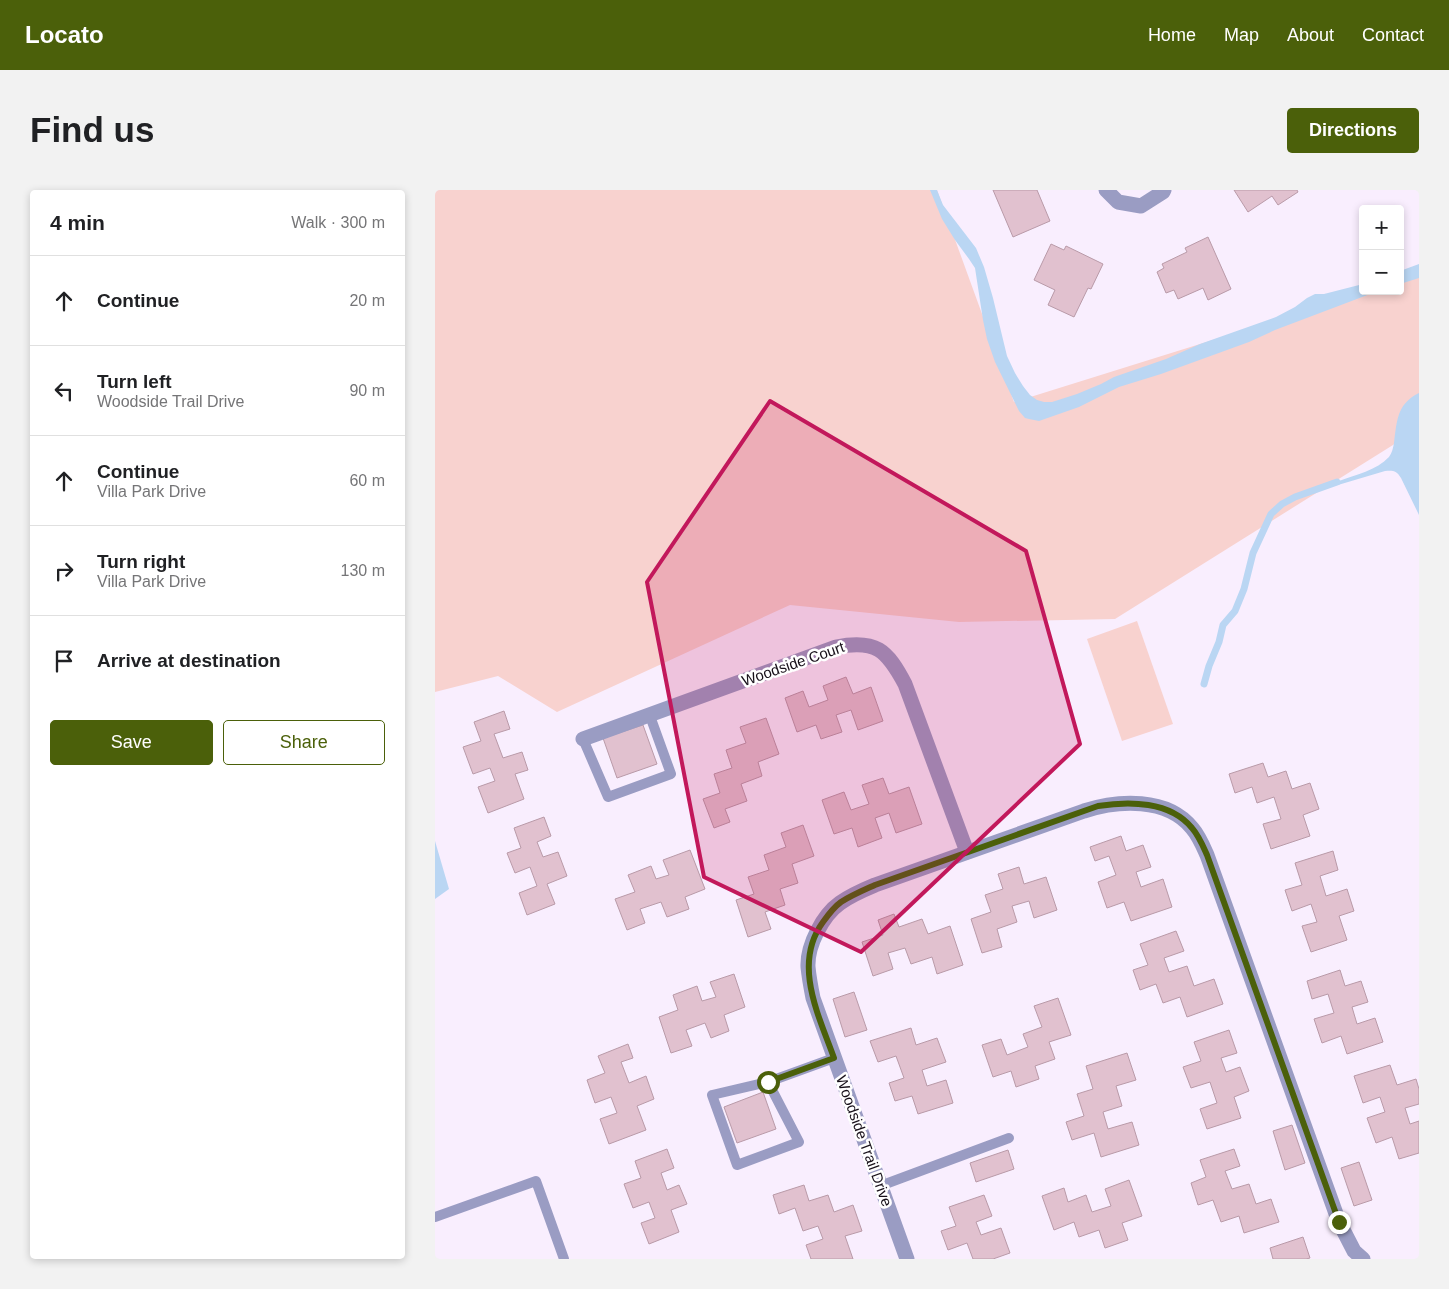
<!DOCTYPE html>
<html lang="en">
<head>
<meta charset="utf-8">
<style>
	:root { --surface:#fff; --page:#f2f2f2; --text:#202124; --muted:#757577; --line:#e0e0e0; --accent:#4b600a }
	body { margin:0; font-family:Arial,sans-serif; background:var(--page); color:var(--text) }
	.controls { position:absolute; right:15px; top:15px; display:grid; overflow:hidden; border-radius:5px; box-shadow:0 2px 8px #0003 }
	.controls button { width:45px; height:45px; display:grid; place-items:center; padding:0; border:0; border-bottom:1px solid var(--line); background:var(--surface); color:var(--text); font:25px sans-serif }
	.stop { position:absolute; width:15px; height:15px; margin:-11px; border:4px solid #4b600a; border-radius:50%; background:#fff }
	.stop.end { background:#4b600a; border-color:#fff; box-shadow:0 1px 5px #0008 }
	.list { margin:0; padding:0; list-style:none }
	h2 { display:flex; justify-content:space-between; align-items:center; height:65px; margin:0; padding:0 20px; font-size:21px }
	h2 small { font-size:16px; font-weight:400; color:var(--muted) }
	.list li { display:grid; grid-template-columns:32px 1fr auto; gap:15px; align-items:center; box-sizing:border-box; height:90px; padding:0 20px; border-top:1px solid var(--line) }
	.list b { display:block; font-size:19px; white-space:nowrap }
	.list p { margin:0; font-size:16px; white-space:nowrap; color:var(--muted) }
	.list em { font-size:16px; font-style:normal; color:var(--muted) }
	.actions { display:flex; gap:10px; padding:15px 20px }
	.actions a { flex:1; padding:11px 0; border:1px solid var(--accent); border-radius:5px; text-align:center; font-size:18px; color:var(--accent) }
	.actions .main { background:var(--accent); color:#fff }
	.icon { flex:none; width:28px; height:28px; fill:none; stroke:currentColor; stroke-width:2; stroke-linecap:round; stroke-linejoin:round }
	.map { position:relative; flex:none; width:984px; height:1069px; overflow:hidden; border-radius:5px }
	header { display:flex; align-items:center; gap:30px; box-sizing:border-box; height:70px; padding:0 25px; background:var(--accent); color:#fff }
	header strong { font-size:24px }
	nav { display:flex; gap:28px; margin-inline-start:auto; font-size:18px }
	.intro { display:flex; align-items:center; justify-content:space-between; box-sizing:border-box; height:120px; padding:0 30px }
	h1 { margin:0; font-size:35px }
	.button { padding:12px 22px; border-radius:5px; background:var(--accent); color:#fff; font-size:18px; font-weight:700 }
	main { display:flex; gap:30px; padding:0 30px }
	aside { flex:1; background:var(--surface); border-radius:5px; box-shadow:0 2px 8px #0003 }
	.map>svg:first-child { display:block }
	.green { fill:#f8d2cf }
	.water { fill:#bad6f3 }
	.lines { fill:none; stroke-linecap:round; stroke-linejoin:round }
	.stream { stroke:#bad6f3; stroke-width:7 }
	.building { fill:#e1c1cf; stroke:#b99aa8 }
	.lane { stroke:#9a9cc3; stroke-width:10 }
	.street { stroke:#9a9cc3; stroke-width:15 }
	.route { stroke:#4b600a; stroke-width:6 }
	.marked { fill:#c2185b; fill-opacity:0.2; stroke:#c2185b; stroke-width:4; stroke-linejoin:round }
	.labels { text-anchor:middle; stroke-width:5; stroke-linejoin:round; paint-order:stroke }
	.street-label { font-size:15px; fill:#171019; stroke:#fff }
</style>
</head>
<body>
<header>
<strong>Locato</strong>
<nav><a>Home</a><a>Map</a><a>About</a><a>Contact</a></nav>
</header>
<div class="intro"><h1>Find us</h1><a class="button">Directions</a></div>
<main>
<aside>
<h2>4 min<small>Walk · 300 m</small></h2>
<ul class="list">
<li><svg class="icon" aria-label="ahead" viewBox="0 0 24 24"><path d="M12 20V5M6 11l6-6 6 6"/></svg><div><b>Continue</b></div><em>20 m</em></li>
<li><svg class="icon" aria-label="left" viewBox="0 0 24 24"><path d="M17 20v-9H6M10 6l-5 5 5 5"/></svg><div><b>Turn left</b><p>Woodside Trail Drive</p></div><em>90 m</em></li>
<li><svg class="icon" aria-label="ahead" viewBox="0 0 24 24"><path d="M12 20V5M6 11l6-6 6 6"/></svg><div><b>Continue</b><p>Villa Park Drive</p></div><em>60 m</em></li>
<li><svg class="icon" aria-label="right" viewBox="0 0 24 24"><path d="M7 20v-9h11M14 6l5 5-5 5"/></svg><div><b>Turn right</b><p>Villa Park Drive</p></div><em>130 m</em></li>
<li><svg class="icon" aria-label="arrive" viewBox="0 0 24 24"><path d="M6 21V4h12l-3 4 3 4H6"/></svg><div><b>Arrive at destination</b></div></li>
</ul>
<div class="actions"><a class="main">Save</a><a>Share</a></div>
</aside>
<div class="map">
<svg width="984" height="1069" viewBox="0 0 984 1069">
	<rect width="100%" height="100%" fill="#f9eefe"/>
	<g class="green">
		<path d="M0 0H502L579 212 935 101H965V92L984 86V233L958 255 680 429 524 432 355 415 122 522 63 486 0 502Z"/>
		<path d="M702 431 738 534 687 551 652 449Z"/>
	</g>
	<g class="water">
		<path d="M495 0H502L508 15 541 58 549 77 558 108 572 166 580 183 588 196 595 205 602 210 609 212H617L642 204 666 194 679 187 731 169 765 154 841 127 860 117 872 108 880 104H889L928 94V101H943L840 140 814 152 726 184 684 197 644 217 604 231 594 229 590 228 584 221 560 172 552 149 548 130 540 78 534 69 520 50 507 29Z"/>
		<path d="M984 74V88L965 94V81Z"/>
		<path d="M984 203V325L966 288C962 281 958 280 950 281L903 295 901 293 904 291C920 285 942 280 954 267 957 263 958 258 959 253 962 230 962 214 984 203Z"/>
		<path d="M0 651 14 699 0 709Z"/>
	</g>
	<g class="lines">
		<path class="stream" d="M769 494 774 476 784 452 788 435 800 421 809 399 818 363 836 324 847 314 860 307 902 292"/>
	</g>
	<g class="building">
		<path d="M558 0H602L615 31 578 47Z"/>
		<path d="M799 0H862L863 2 843 15 837 6 813 22Z"/>
		<path d="M773 47 796 99 773 110 768 98 743 109 739 100 731 103 722 82 729 78 727 74 752 62 750 58Z"/>
		<path d="M616 54 629 60 631 56 668 74 656 99 653 98 639 127 613 115 620 100 599 90Z"/>
		<path d="M411 487 418 504 436 497 448 531 423 540 416 520 401 525 407 542 386 549 381 535 362 542 350 508 368 501 374 517 393 510 388 496Z"/>
		<path d="M69 521 75 539 59 544 68 568 87 562 93 580 80 584 89 609 53 623 43 597 60 591 55 578 38 584 28 557 46 551 39 532Z"/>
		<path d="M331 528 344 564 323 572 327 586 306 594 312 611 290 619 295 632 279 638 268 609 285 603 279 584 297 578 291 560 311 553 305 537Z"/>
		<path d="M208 535 222 574 182 588 168 548Z"/>
		<path d="M828 573 833 587 851 581 857 599 875 593 884 619 868 625 875 646 836 659 828 634 846 629 839 607 822 613 817 597 800 603 794 584Z"/>
		<path d="M448 588 454 604 474 597 487 634 461 643 454 623 440 628 447 648 423 657 417 638 399 644 387 610 409 602 416 620 434 614 427 595Z"/>
		<path d="M109 627 116 646 102 652 108 667 123 662 132 686 112 694 120 714 92 725 84 703 102 696 95 677 80 683 72 663 86 658 79 638Z"/>
		<path d="M368 635 379 666 357 674 363 693 345 699 350 715 330 722 336 739 313 747 301 710 319 704 313 687 334 680 329 665 351 657 346 643Z"/>
		<path d="M686 646 691 661 708 655 716 677 701 682 706 697 728 689 737 717 696 731 689 712 672 718 663 692 681 685 674 666 660 671 655 657Z"/>
		<path d="M255 660 270 699 250 707 254 719 232 727 226 712 205 719 210 733 192 740 180 709 200 702 193 685 216 676 221 689 234 685 228 670Z"/>
		<path d="M898 661 903 680 885 686 891 706 912 699 919 721 904 726 912 750 876 762 867 736 882 732 876 714 857 721 850 700 867 695 860 673Z"/>
		<path d="M584 677 589 694 611 687 622 720 599 728 594 711 577 716 582 732 562 739 567 757 547 763 536 729 556 722 550 705 568 699 563 684Z"/>
		<path d="M459 724 464 737 487 729 493 744 515 736 528 775 502 784 497 767 476 774 470 758 453 763 458 779 438 786 427 752 448 745 443 730Z"/>
		<path d="M741 741 749 761 729 768 734 782 752 776 759 796 779 789 788 814 752 827 745 807 728 813 721 794 705 800 698 780 713 775 705 754Z"/>
		<path d="M905 780 910 796 926 791 933 812 917 817 922 834 940 828 948 852 912 864 906 846 887 853 879 829 899 823 893 804 877 809 872 791Z"/>
		<path d="M299 784 310 817 289 825 294 841 276 848 270 833 251 840 257 856 236 863 224 827 243 820 238 805 262 796 267 811 281 807 275 792Z"/>
		<path d="M419 802 432 840 410 847 398 809Z"/>
		<path d="M623 808 636 845 614 852 620 869 600 876 604 889 581 897 576 881 558 887 547 855 566 849 572 865 593 857 588 844 607 837 599 816Z"/>
		<path d="M476 838 481 855 502 848 511 872 487 880 492 896 511 890 518 913 483 924 477 906 460 911 454 893 469 888 461 866 443 872 435 851Z"/>
		<path d="M794 840 802 863 786 868 791 882 805 877 814 901 799 907 806 928 772 939 765 919 782 913 775 892 756 898 748 877 766 871 759 852Z"/>
		<path d="M193 854 198 868 186 872 194 893 211 886 219 909 202 916 211 940 174 954 165 929 182 923 176 907 160 913 152 890 170 883 163 866Z"/>
		<path d="M692 863 701 890 681 896 687 916 668 922 673 939 697 932 704 955 666 967 659 943 637 950 631 932 649 926 642 904 658 899 651 876Z"/>
		<path d="M955 875 962 895 981 889 984 899V914L970 918 975 934 984 931V963L964 969 957 947 941 953 932 928 950 922 945 907 928 913 919 886Z"/>
		<path d="M328 902 341 939 302 953 289 917Z"/>
		<path d="M857 935 870 973 850 980 838 941Z"/>
		<path d="M232 959 239 978 226 983 232 1000 244 995 252 1014 236 1020 244 1042 214 1054 206 1033 220 1028 214 1012 198 1018 189 994 206 988 200 971Z"/>
		<path d="M799 959 805 976 790 981 797 999 814 994 821 1014 836 1009 844 1032 809 1043 804 1026 786 1032 778 1010 763 1015 756 993 771 987 765 970Z"/>
		<path d="M573 960 579 979 541 992 535 973Z"/>
		<path d="M924 972 937 1010 919 1016 906 978Z"/>
		<path d="M694 990 707 1026 687 1033 693 1050 670 1058 664 1040 644 1047 639 1032 619 1040 607 1006 629 998 633 1012 651 1005 657 1022 676 1016 670 999Z"/>
		<path d="M369 995 374 1011 393 1005 399 1022 418 1015 427 1041 410 1046 418 1069H376L371 1055 388 1049 383 1036 368 1041 360 1018 344 1024 338 1005Z"/>
		<path d="M549 1005 557 1026 541 1032 546 1045 566 1038 575 1063 558 1069H538L532 1053 513 1060 506 1041 521 1036 514 1017Z"/>
		<path d="M868 1047 875 1068 871 1069H838L835 1058Z"/>
	</g>
	<g class="lines">
		<g class="lane">
			<path d="M148 549 173 607 236 584 215 526"/>
			<path d="M333 892 364 952 302 975 277 905 333 892 399 868"/>
			<path d="M445 996 574 948"/>
			<path d="M0 1027 101 991 129 1069"/>
		</g>
		<g class="street">
			<path d="M671 0 683 12 706 16 728 2 729 0"/>
			<path d="M148 549 401 457C441 449 452 460 470 494L532 662"/>
			<path d="M472 1069 378 808C376 798 374 787 373 777 372 755 388 725 405 713 416 705 428 700 440 695L649 621C683 610 732 607 757 638 764 646 768 656 772 665L904 1032 919 1061 928 1069"/>
		</g>
	</g>
	<g class="lines">
		<path class="route" d="M333 892 399 868C384 826 357 774 388 732 393 725 399 717 406 712 417 705 429 700 440 695L663 616C694 611 735 611 757 638 764 646 768 656 772 665L904 1032"/>
	</g>
	<path class="marked" d="M335 211 591 361 645 554 426 762 269 687 212 392Z"/>
	<g class="labels">
		<g class="street-label">
			<text transform="translate(358 474) rotate(-19)" y="5">Woodside Court</text>
			<text transform="translate(429 951) rotate(70)" y="5">Woodside Trail Drive</text>
		</g>
	</g>
</svg>
<div class="controls">
<button>+</button>
<button>−</button>
</div>
<div class="stop" style="left:333px;top:892px"></div>
<div class="stop end" style="left:904px;top:1032px"></div>
</div>
</main>
</body>
</html>
